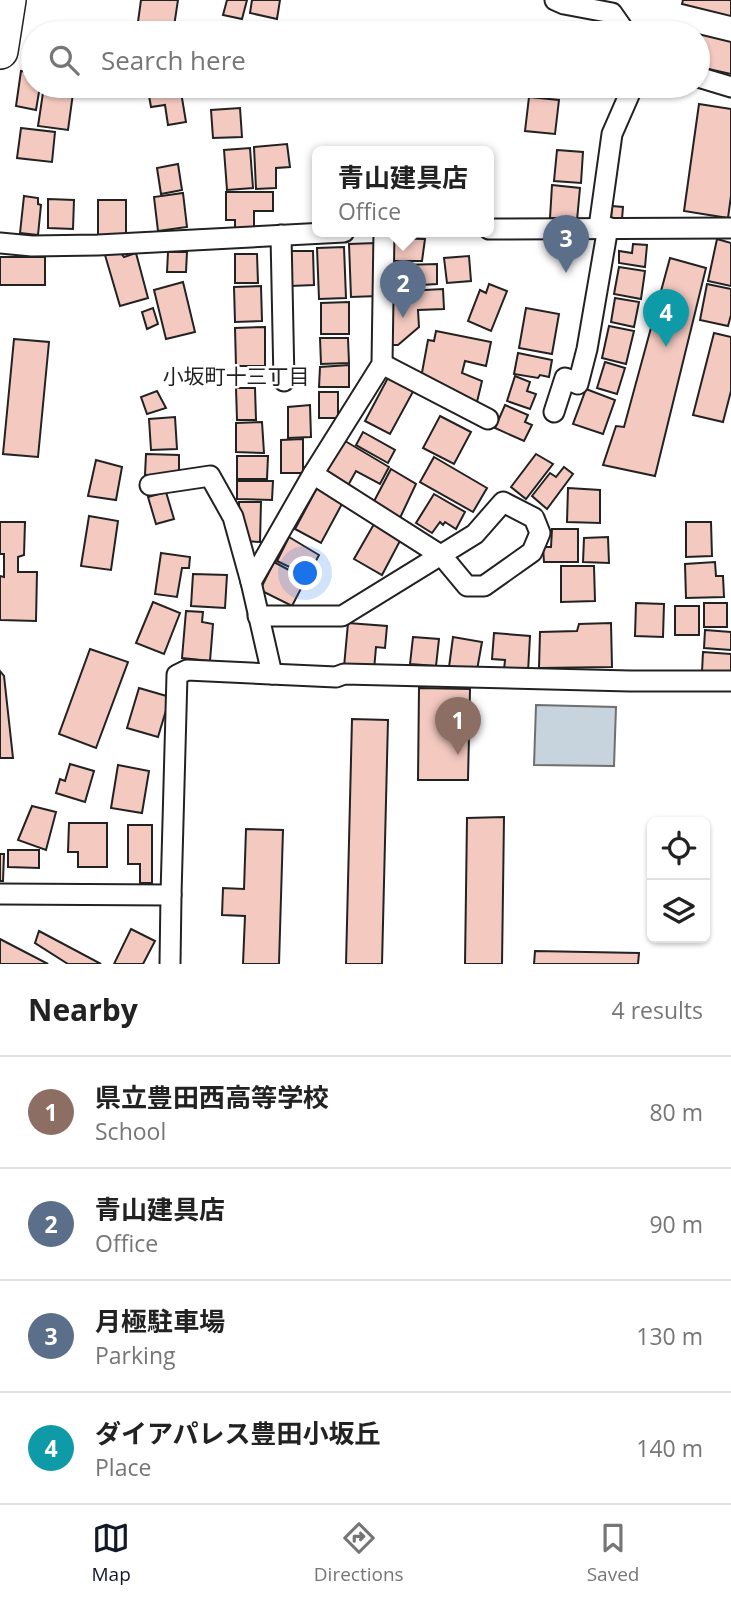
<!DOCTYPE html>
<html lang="en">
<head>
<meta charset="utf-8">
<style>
	:root { --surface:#fff; --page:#f6f6f6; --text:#222; --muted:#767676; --line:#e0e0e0; --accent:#111827 }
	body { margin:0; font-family:"Open Sans","Noto Sans JP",sans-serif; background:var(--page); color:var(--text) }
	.controls { position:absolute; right:21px; bottom:21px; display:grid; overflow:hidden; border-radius:10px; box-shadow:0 2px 5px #0004 }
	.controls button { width:63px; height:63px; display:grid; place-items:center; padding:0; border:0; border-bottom:2px solid var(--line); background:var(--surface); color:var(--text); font:35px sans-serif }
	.you { position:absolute; left:306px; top:574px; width:24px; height:24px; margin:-18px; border:5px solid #fff; border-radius:50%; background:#1a73e8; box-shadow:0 0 0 10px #1a73e833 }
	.badge { display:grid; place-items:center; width:46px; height:46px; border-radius:50%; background:var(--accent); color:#fff; font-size:23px; font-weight:700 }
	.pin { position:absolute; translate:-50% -58px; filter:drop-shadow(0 2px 4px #0008) }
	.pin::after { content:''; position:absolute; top:37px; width:24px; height:21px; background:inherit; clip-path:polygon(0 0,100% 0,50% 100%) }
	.popup { position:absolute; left:312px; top:146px; width:182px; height:91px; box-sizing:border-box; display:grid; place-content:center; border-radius:10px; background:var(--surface); filter:drop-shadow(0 2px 5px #0005); font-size:23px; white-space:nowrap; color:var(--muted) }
	.popup b { font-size:26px; color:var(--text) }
	.popup::after { content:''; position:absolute; left:50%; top:100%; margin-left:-14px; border:14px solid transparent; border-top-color:var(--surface) }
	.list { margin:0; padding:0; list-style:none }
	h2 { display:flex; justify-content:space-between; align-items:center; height:91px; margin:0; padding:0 28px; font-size:30px }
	h2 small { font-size:23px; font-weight:400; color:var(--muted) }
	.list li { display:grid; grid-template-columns:46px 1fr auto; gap:21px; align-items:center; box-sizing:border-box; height:112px; padding:0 28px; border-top:2px solid var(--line) }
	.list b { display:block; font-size:26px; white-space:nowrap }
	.list p { margin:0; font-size:23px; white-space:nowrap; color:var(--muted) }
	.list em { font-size:23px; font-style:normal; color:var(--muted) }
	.icon { flex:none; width:38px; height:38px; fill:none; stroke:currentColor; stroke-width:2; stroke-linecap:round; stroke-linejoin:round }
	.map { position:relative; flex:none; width:731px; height:964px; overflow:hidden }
	.search { position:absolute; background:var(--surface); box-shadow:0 2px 5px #0004; left:21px; right:21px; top:21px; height:77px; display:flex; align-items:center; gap:18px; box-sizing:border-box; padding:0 24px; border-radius:38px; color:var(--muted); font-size:26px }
	.sheet { height:539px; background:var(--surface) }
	nav { display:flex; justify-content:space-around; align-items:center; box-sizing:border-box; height:98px; border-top:2px solid var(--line); background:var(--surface); font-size:19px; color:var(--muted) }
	nav a { display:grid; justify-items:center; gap:4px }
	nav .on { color:var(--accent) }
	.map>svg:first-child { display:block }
	.water { fill:#c7d3dd; stroke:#6f6f6f; stroke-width:2 }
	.building { fill:#f3c9c0; stroke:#222; stroke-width:2 }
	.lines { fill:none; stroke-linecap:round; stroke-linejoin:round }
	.street-casing { stroke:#222; stroke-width:23 }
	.highway-casing { stroke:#222; stroke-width:38 }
	.street { stroke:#fff; stroke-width:19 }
	.highway { stroke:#fff; stroke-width:35 }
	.labels { text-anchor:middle; stroke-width:5; stroke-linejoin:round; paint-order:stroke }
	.neighbourhood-label { font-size:21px; fill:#222; stroke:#fff }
</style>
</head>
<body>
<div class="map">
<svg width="731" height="964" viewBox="0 0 731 964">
	<rect width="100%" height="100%" fill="#fff"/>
	<path class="water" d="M536 705 616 707 614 766 534 765Z"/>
	<g class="building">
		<path d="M141 0H178L173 33 137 29Z"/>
		<path d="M227 0H247L242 19 223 15Z"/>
		<path d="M252 0H280L277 19 250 13Z"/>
		<path d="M683 0H731V16L682 4Z"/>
		<path d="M698 34 731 42V74L704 68 706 57 698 56Z"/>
		<path d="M21 71 33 73V86H40L36 110 16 106Z"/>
		<path d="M44 86H74L68 130 38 126Z"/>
		<path d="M171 86H180L186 122 168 125 165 105 151 107 148 90Z"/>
		<path d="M529 97 559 100 555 134 525 131Z"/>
		<path d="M699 104 731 109V196L728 218 684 211Z"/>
		<path d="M240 108 242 137 213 138 211 110Z"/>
		<path d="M21 128 55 132 52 162 17 158Z"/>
		<path d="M287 144 290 167 276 168V188L256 189 254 147Z"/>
		<path d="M250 148 253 188 227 190 224 150Z"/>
		<path d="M557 150 583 152 581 183 554 181Z"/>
		<path d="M178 164 182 190 161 194 157 168Z"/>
		<path d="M552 185 580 188 577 220 550 218Z"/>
		<path d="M226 192H273V211H254V231H235V220H226Z"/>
		<path d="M183 193 187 227 158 231 154 197Z"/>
		<path d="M24 196 38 198V204L41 205 38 235 20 233Z"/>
		<path d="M48 199 74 200 73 229 48 228Z"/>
		<path d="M98 200H126V236L98 235Z"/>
		<path d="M612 206 623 207 622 219 611 218Z"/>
		<path d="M390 238 425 239 422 261H391Z"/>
		<path d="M717 239 731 243V286L708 281Z"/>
		<path d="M375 243 378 296 351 297 349 244Z"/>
		<path d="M633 244 647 245 645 267 619 263V251L632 253Z"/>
		<path d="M344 247 346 298 319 299 317 248Z"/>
		<path d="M119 251 124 257 136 253 148 298 120 306 105 255Z"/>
		<path d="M290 251H313L314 285 291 286Z"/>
		<path d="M168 252H187L186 272H167Z"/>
		<path d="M235 254H257L258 283H235Z"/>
		<path d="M469 256 471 281 447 283 444 258Z"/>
		<rect x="0" y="257" width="45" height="28"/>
		<path d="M670 258 706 268 655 476 603 465 616 426 624 427Z"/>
		<path d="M437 264V284L404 286V265Z"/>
		<path d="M619 267 645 271 641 299 614 294Z"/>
		<path d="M183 282 195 332 166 339 154 290Z"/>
		<path d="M489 284 507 291 491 331 468 321 480 290 486 293Z"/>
		<path d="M707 284 731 289V315L728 326 700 320Z"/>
		<path d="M261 286 262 321 235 322 234 287Z"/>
		<path d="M443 289 444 309 418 310 419 327 398 345H388L386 292Z"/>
		<path d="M615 298 639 302 634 327 611 322Z"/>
		<path d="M349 302V334H321V303Z"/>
		<path d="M153 308 158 324 147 329 142 312Z"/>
		<path d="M526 308 559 314 552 354 519 348Z"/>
		<path d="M609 326 634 331 626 364 602 358Z"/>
		<path d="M265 327V366H236L235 328Z"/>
		<path d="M436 331 491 342 486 366 465 361 462 373 482 381 476 406 421 378 428 340 434 341Z"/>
		<path d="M714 333 731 337V391L723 422 693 415Z"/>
		<path d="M320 338H348L349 363 321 364Z"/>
		<path d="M14 339 49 342 38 457 3 454Z"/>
		<path d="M518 353 552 360 549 377 540 375 538 378 514 374Z"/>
		<path d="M605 362 625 368 617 394 597 388Z"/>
		<path d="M349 365V387H319L320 367Z"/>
		<path d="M390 374 415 388 390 434 365 421Z"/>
		<path d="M515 376 530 382 527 391 536 394 530 409 507 401Z"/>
		<path d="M236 388H255L256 420H237Z"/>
		<path d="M586 389 615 400 603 434 573 424Z"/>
		<path d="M157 391 166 408 147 414 141 397Z"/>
		<rect x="319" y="392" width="19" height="26"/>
		<path d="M310 405 311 437 288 438V407Z"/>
		<path d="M505 405 528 415 525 422 532 425 524 441 495 428Z"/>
		<path d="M440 416 471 432 454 464 423 448Z"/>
		<path d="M175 417 177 449 151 450 149 419Z"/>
		<path d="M262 422 264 453 236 452V423Z"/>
		<path d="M363 432 395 450 388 463 356 445Z"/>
		<path d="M340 438 389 467 380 484 356 471 346 489 321 474Z"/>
		<path d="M303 439V473H281V440Z"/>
		<path d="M146 454 179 455V476L145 475Z"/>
		<path d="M536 454 553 464 526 499 511 487Z"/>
		<path d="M237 456H268L267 479H237Z"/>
		<path d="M434 457 487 488 473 512 420 482Z"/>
		<path d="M96 460 122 467 116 500 88 496Z"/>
		<path d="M564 467 573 474 547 509 532 496 550 473 556 477Z"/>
		<path d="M391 469 416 484 399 520 372 505Z"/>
		<path d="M237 481H273L272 500 237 499Z"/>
		<path d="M317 488 343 502 321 543 295 529Z"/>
		<path d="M568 488 600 490V523L567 522Z"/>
		<path d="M166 492 174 519 156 524 148 497Z"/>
		<path d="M434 494 465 512 456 529 445 522 443 525 440 522 432 533 416 523Z"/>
		<path d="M239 502H261L260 542 243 541 239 523Z"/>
		<path d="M89 516 118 521 111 570 81 566Z"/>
		<path d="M0 522H25L24 555 18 557V572H37L36 621 0 620V576L4 577V554H0Z"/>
		<path d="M686 522H711L712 556 686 557Z"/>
		<path d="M374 524 401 539 382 575 354 559Z"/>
		<path d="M552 529H578V562H544L543 547H551Z"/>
		<path d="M289 537 319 555 308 576 277 561Z"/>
		<path d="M608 537 609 563 583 562 584 538Z"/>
		<path d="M161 553 190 557 189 568H182L177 597 155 594Z"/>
		<path d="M274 562 306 579 292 606 260 590Z"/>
		<path d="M715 562 716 576H723L724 597 686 598 685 564Z"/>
		<path d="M561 566H594L595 601 561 602Z"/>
		<path d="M193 574 227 575 225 608 191 606Z"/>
		<path d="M153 602 180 613 164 654 136 643Z"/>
		<path d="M636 603 664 604 663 637 635 636Z"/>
		<rect x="704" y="603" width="23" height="24"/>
		<rect x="675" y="606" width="24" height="29"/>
		<path d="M186 611 203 612 202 622 213 624 210 661 182 658Z"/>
		<path d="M348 623 387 626 385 648 376 647 374 670 344 667Z"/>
		<path d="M611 623 612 667 539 668 540 632 577 631 579 624Z"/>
		<path d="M705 630 731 632V650L704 648Z"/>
		<path d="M494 633 530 636 528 672 504 670 505 660 492 659Z"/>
		<path d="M413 637 439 639 436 666 410 664Z"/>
		<path d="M453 637 482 642 477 670 449 667Z"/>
		<path d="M90 649 128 662 96 748 59 734Z"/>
		<path d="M703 652 731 654V673L702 672Z"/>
		<path d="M0 671 4 676 13 758H0Z"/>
		<path d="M139 688 170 697 158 737 127 728Z"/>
		<path d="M419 688 470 689 468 780H418Z"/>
		<path d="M352 719 388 720 382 964H346Z"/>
		<path d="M70 764 94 771 85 802 56 793 60 779 65 781Z"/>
		<path d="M118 765 149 771 142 813 111 808Z"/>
		<path d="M32 806 56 812 46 850 18 840Z"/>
		<path d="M504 817 502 964H465L467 818Z"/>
		<path d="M69 823H107V867H78V852H68Z"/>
		<path d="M128 825H152V883H140V864H128Z"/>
		<path d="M246 829 283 830 279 964H243L245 916 222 915 223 888 244 889Z"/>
		<path d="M8 850H39V868L8 867Z"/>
		<path d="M0 854H4L3 881H0Z"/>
		<path d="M131 929 155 941 143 964H114Z"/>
		<path d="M39 931 101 964H68L35 943Z"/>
		<path d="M0 939 48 964H0Z"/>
		<path d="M535 951 639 953 638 964H534Z"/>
	</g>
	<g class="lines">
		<defs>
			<g id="street">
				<path d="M555 0 564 4 612 13 626 33"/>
				<path d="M698 77 731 87"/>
				<path d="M599 227 612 134 633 86"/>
				<path d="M489 229 731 228"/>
				<path d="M281 235 284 381"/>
				<path d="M0 243 32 246 98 245 344 232"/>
				<path d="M382 364 488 419"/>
				<path d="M554 412 565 378 578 384 587 349 608 227"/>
				<path d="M150 485 210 476 233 517 251 582 272 674"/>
				<path d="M251 582 313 474 382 364 384 232"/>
				<path d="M258 616H342L475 534 503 502 534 518 540 533 532 552 484 586H467L442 556 313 474"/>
				<path d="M0 894 171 895 177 675 187 670 336 677 344 674 630 681H731"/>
				<path d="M170 964 171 895"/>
			</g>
			<path id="highway" d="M0 51 8 0"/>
		</defs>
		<use href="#street" class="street-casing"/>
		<use href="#highway" class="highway-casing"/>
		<use href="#street" class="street"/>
		<use href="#highway" class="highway"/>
	</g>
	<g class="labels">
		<g class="neighbourhood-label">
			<text x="236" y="384">小坂町十三丁目</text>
		</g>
	</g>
</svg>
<div class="controls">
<button><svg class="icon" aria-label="locate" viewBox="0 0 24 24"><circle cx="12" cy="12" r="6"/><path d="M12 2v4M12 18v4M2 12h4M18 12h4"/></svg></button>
<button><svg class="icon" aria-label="layers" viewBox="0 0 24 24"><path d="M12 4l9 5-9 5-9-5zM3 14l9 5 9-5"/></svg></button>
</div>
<div class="you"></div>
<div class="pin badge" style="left:458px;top:755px;background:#8d6e63">1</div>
<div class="pin badge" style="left:403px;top:318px;background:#5c6f8a">2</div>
<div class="popup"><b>青山建具店</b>Office</div>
<div class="pin badge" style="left:566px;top:273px;background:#5c6f8a">3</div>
<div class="pin badge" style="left:666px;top:347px;background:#0f9aa8">4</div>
<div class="search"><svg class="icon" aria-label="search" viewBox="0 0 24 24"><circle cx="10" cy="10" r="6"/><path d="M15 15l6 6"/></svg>Search here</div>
</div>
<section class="sheet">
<h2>Nearby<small>4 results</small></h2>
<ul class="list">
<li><span class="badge" style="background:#8d6e63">1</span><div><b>県立豊田西高等学校</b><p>School</p></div><em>80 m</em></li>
<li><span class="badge" style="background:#5c6f8a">2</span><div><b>青山建具店</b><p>Office</p></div><em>90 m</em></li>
<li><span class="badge" style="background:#5c6f8a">3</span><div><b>月極駐車場</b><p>Parking</p></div><em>130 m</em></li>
<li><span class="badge" style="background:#0f9aa8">4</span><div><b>ダイアパレス豊田小坂丘</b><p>Place</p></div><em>140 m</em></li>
</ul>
</section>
<nav>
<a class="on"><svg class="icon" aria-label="map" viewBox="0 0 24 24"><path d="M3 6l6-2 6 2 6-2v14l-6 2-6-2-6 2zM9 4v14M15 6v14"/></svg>Map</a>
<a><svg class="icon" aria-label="directions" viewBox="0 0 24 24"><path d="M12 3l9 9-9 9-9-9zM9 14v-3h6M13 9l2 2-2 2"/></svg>Directions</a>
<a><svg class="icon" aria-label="saved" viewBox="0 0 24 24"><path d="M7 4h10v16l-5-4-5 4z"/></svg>Saved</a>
</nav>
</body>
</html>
